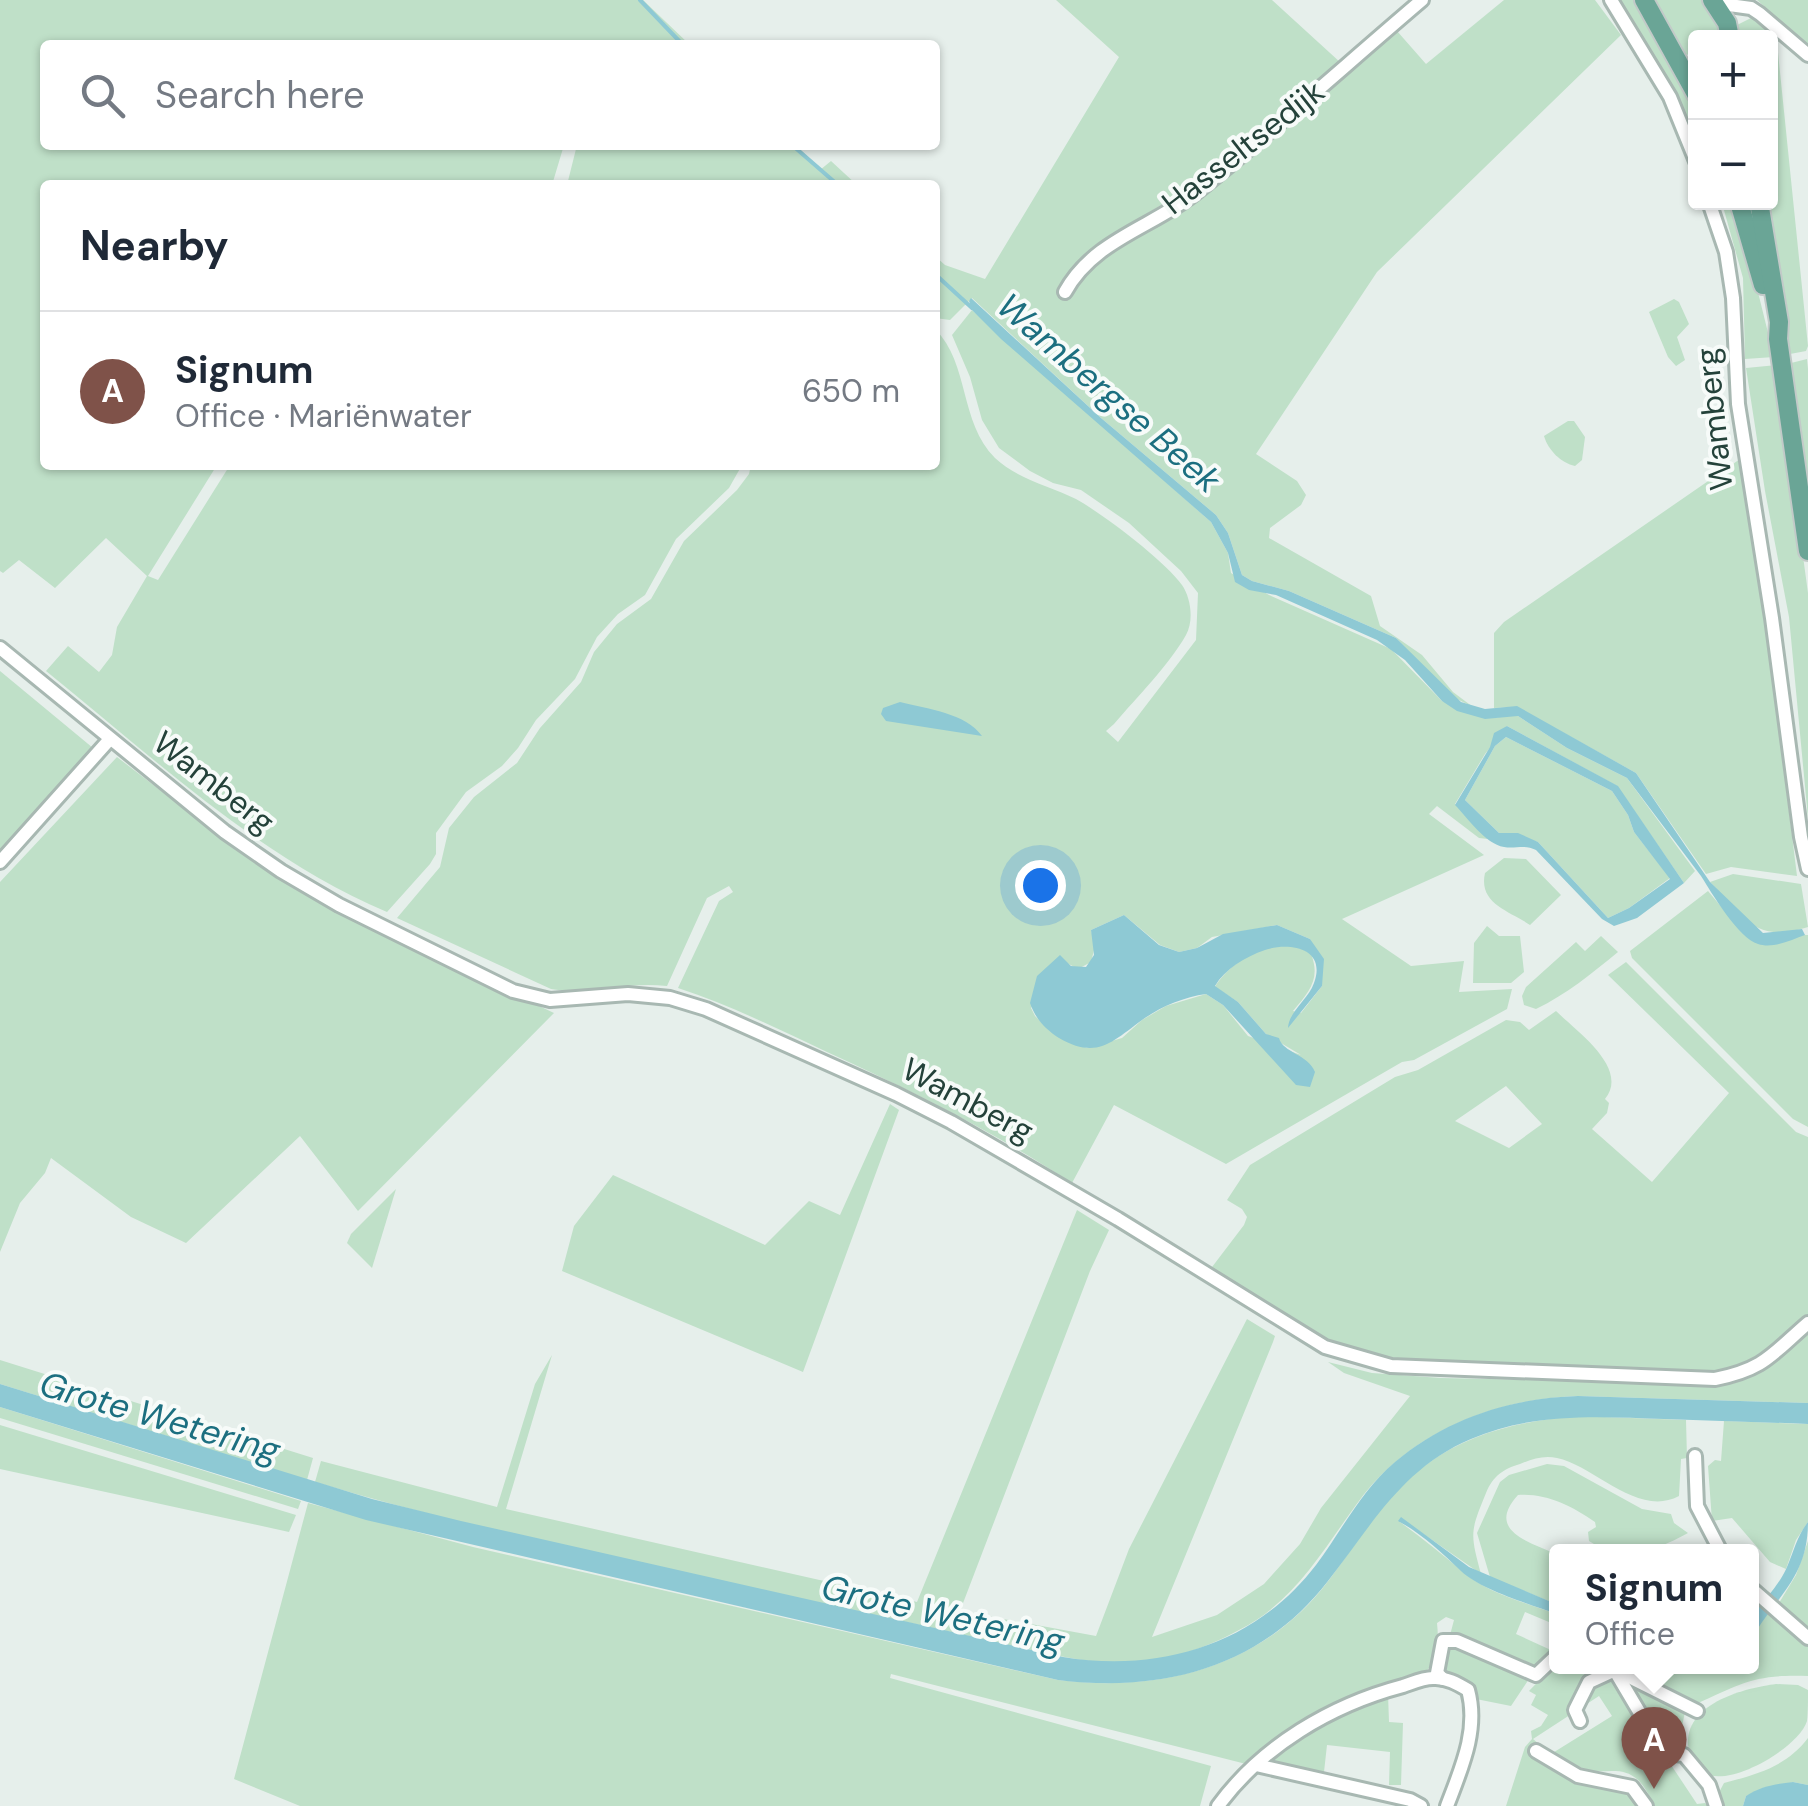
<!DOCTYPE html>
<html lang="en">
<head>
<meta charset="utf-8">
<style>
	:root { --surface:#fff; --page:#f2f2f3; --text:#1f2937; --muted:#747a83; --line:#e0e1e3; --accent:#7f5249 }
	body { margin:0; font-family:"DM Sans",sans-serif; background:var(--page); color:var(--text) }
	.controls { position:absolute; right:30px; top:30px; display:grid; overflow:hidden; border-radius:10px; box-shadow:0 2px 8px #0004 }
	.controls button { width:90px; height:90px; display:grid; place-items:center; padding:0; border:0; border-bottom:2px solid var(--line); background:var(--surface); color:var(--text); font:50px sans-serif }
	.you { position:absolute; left:1040px; top:885px; width:35px; height:35px; margin:-25px; border:8px solid #fff; border-radius:50%; background:#1a73e8; box-shadow:0 0 0 15px #1a73e833 }
	.badge { display:grid; place-items:center; width:65px; height:65px; border-radius:50%; background:var(--accent); color:#fff; font-size:32px; font-weight:700 }
	.pin { position:absolute; translate:-50% -82px; filter:drop-shadow(0 2px 5px #0008) }
	.pin::after { content:''; position:absolute; top:52px; width:35px; height:30px; background:inherit; clip-path:polygon(0 0,100% 0,50% 100%) }
	.popup { position:absolute; left:1549px; top:1544px; width:210px; height:130px; box-sizing:border-box; display:grid; place-content:center; border-radius:10px; background:var(--surface); filter:drop-shadow(0 2px 8px #0005); font-size:32px; white-space:nowrap; color:var(--muted) }
	.popup b { font-size:38px; color:var(--text) }
	.popup::after { content:''; position:absolute; left:50%; top:100%; margin-left:-20px; border:20px solid transparent; border-top-color:var(--surface) }
	.list { margin:0; padding:0; list-style:none }
	h2 { display:flex; justify-content:space-between; align-items:center; height:130px; margin:0; padding:0 40px; font-size:42px }
	h2 small { font-size:32px; font-weight:400; color:var(--muted) }
	.list li { display:grid; grid-template-columns:65px 1fr auto; gap:30px; align-items:center; box-sizing:border-box; height:160px; padding:0 40px; border-top:2px solid var(--line) }
	.list b { display:block; font-size:38px; white-space:nowrap }
	.list p { margin:0; font-size:32px; white-space:nowrap; color:var(--muted) }
	.list em { font-size:32px; font-style:normal; color:var(--muted) }
	.icon { flex:none; width:55px; height:55px; fill:none; stroke:currentColor; stroke-width:2; stroke-linecap:round; stroke-linejoin:round }
	.map { position:relative; flex:none; width:1808px; height:1806px; overflow:hidden }
	.search { position:absolute; background:var(--surface); box-shadow:0 2px 8px #0004; left:40px; top:40px; width:900px; height:110px; display:flex; align-items:center; gap:25px; box-sizing:border-box; padding:0 35px; border-radius:10px; color:var(--muted); font-size:38px }
	.panel { position:absolute; background:var(--surface); box-shadow:0 2px 8px #0004; left:40px; top:180px; width:900px; height:290px; border-radius:10px }
	.map>svg:first-child { display:block }
	.green { fill:#bfe0c8; fill-rule:evenodd }
	.water { fill:#8ec9d4; fill-rule:evenodd }
	.lines { fill:none; stroke-linecap:round; stroke-linejoin:round }
	.stream { stroke:#8ec9d4; stroke-width:4 }
	.minor-casing { stroke:#a8b8b2; stroke-width:18 }
	.major-casing { stroke:#c2cac8; stroke-width:22 }
	.minor { stroke:#fff; stroke-width:12 }
	.major { stroke:#6aa596; stroke-width:18 }
	.labels { text-anchor:middle; stroke-width:8; stroke-linejoin:round; paint-order:stroke }
	.street-label { font-size:32px; fill:#24423a; stroke:#f7fbf9 }
	.water-label { font-size:35px; font-style:italic; fill:#1c6f80; stroke:#f7fbf9 }
</style>
</head>
<body>
<div class="map">
<svg width="1808" height="1806" viewBox="0 0 1808 1806">
	<rect width="100%" height="100%" fill="#e6efeb"/>
	<g class="green">
		<path d="M0 0H643L690 45H45V145H564L552 185H45V465H217L148 576 158 580 230 465H742L729 488 676 539 645 595 618 614 597 637 575 679 536 720 518 748 502 766 466 792 436 833V854L430 864 387 912C259 858 154 758 46 671L68 646 99 672 112 655 117 627 147 576 106 538 55 588 19 560 3 573 0 571Z"/>
		<path d="M1056 0H1272L1341 63 1202 180 1094 246 1066 284 1089 262 1221 178 1397 31 1426 64 1504 0H1595L1621 35 1377 272 1256 454 1297 481 1306 495 1301 505 1270 528 1269 538 1371 596 1380 626 1422 655 1453 692 1473 707 1451 696 1396 638 1289 591 1252 581 1242 575 1228 533 1216 515 1101 418 972 298 950 320 935 318V256L945 265 985 279 1119 57Z"/>
		<path d="M1616 0H1638L1695 103V136L1667 81Z"/>
		<path d="M1647 0H1707L1721 22 1722 37 1696 38 1695 57 1682 53Z"/>
		<path d="M1757 0H1808V46Z"/>
		<path d="M1751 18 1768 22 1776 33 1808 346 1806 351 1790 354 1768 203 1770 202V38L1733 37 1731 28Z"/>
		<path d="M577 145H796L820 170 831 161 857 185H701L684 180 672 185H567Z"/>
		<path d="M1722 203H1736L1774 357 1745 359 1743 278Z"/>
		<path d="M1674 299 1679 302 1689 324 1677 337 1685 360 1676 366 1668 357 1649 312Z"/>
		<path d="M972 310 1211 522 1228 553 1231 573 1269 595 1391 649 1442 701 1496 718 1509 714 1518 716 1567 748 1627 778 1695 871 1684 883 1617 786 1507 726 1485 754 1455 804 1488 839 1479 838 1437 806 1429 814 1484 855 1342 919 1411 966 1464 961 1459 992 1512 989 1507 1009 1414 1060 1402 1062 1226 1164 1114 1105 1072 1183C994 1132 912 1091 827 1052 778 1029 730 1005 678 988L719 901 733 892 729 886 707 898 667 986C626 981 589 995 551 989L397 918 440 867 449 828 474 797 517 763 540 728 581 682 594 652 617 624 651 599 684 541 737 490 749 474 751 465H935V329C970 364 959 422 995 458 1017 479 1050 486 1076 499 1103 514 1165 561 1182 585 1191 598 1194 621 1186 635 1169 665 1137 697 1114 724L1106 731 1118 742 1196 640 1198 593 1181 571 1129 523 1081 490 1053 483 1030 471 999 448 982 420 970 377 952 335ZM1124 915 1160 945 1179 952 1197 948 1212 937 1277 925 1310 939 1322 986 1301 1013 1293 1011C1309 992 1321 979 1311 954 1281 932 1232 958 1215 987L1238 1002 1266 1034 1301 1055 1248 1036 1223 1005 1206 994 1166 1006 1142 1020 1122 1038 1087 1048 1055 1035 1035 1016 1031 1008 1065 962 1078 969 1091 962 1095 946 1091 930Z"/>
		<path d="M1807 359 1808 369V493L1791 363Z"/>
		<path d="M1777 365 1808 593V818L1789 617 1765 491 1746 368Z"/>
		<path d="M1568 421H1574L1585 437 1582 460 1575 466C1561 463 1548 450 1544 436Z"/>
		<path d="M1743 457 1775 669 1778 722 1797 876 1731 867 1706 874 1636 773 1517 707 1494 708V633L1504 622Z"/>
		<path d="M0 671 93 748 0 853Z"/>
		<path d="M1506 737 1612 791 1628 815 1634 832 1670 878 1629 908 1608 918 1538 842 1499 833 1465 800 1495 746Z"/>
		<path d="M117 757 259 866 316 900 554 1013 358 1211 300 1136 186 1243 131 1217 51 1158 45 1173 20 1203 0 1252V882Z"/>
		<path d="M1504 858 1526 859 1561 895 1530 925C1510 911 1478 904 1485 873Z"/>
		<path d="M1733 874 1801 884 1808 927C1754 944 1744 917 1710 882Z"/>
		<path d="M1708 891 1744 934 1808 935V1127L1793 1119 1632 958 1630 951Z"/>
		<path d="M1487 926 1499 936H1520L1524 972 1511 983H1473L1474 943Z"/>
		<path d="M1601 936 1618 952C1591 974 1567 994 1536 1009L1524 1005 1522 996 1526 987 1576 942 1585 951Z"/>
		<path d="M1626 962 1796 1132 1808 1137V1317C1769 1344 1764 1368 1710 1373L1388 1362 1335 1347 1209 1271 1244 1225 1247 1217 1242 1209 1227 1200 1250 1165 1395 1077 1418 1070 1506 1020 1520 1022 1529 1030 1556 1011C1576 1031 1630 1068 1605 1099L1609 1103 1607 1113 1592 1129 1652 1182 1729 1093 1608 975ZM1506 1086 1542 1124 1509 1148 1455 1121Z"/>
		<path d="M890 1104 899 1110 803 1372 562 1271 574 1226 613 1175 765 1245 809 1201 840 1215Z"/>
		<path d="M396 1189 372 1268 347 1243 351 1234Z"/>
		<path d="M1077 1210 1109 1230 1090 1271 960 1611 1096 1636 1129 1549 1247 1319 1275 1336 1273 1342 1152 1637 1217 1615 1264 1584 1300 1544 1321 1508 1410 1396 1344 1373 1328 1362 1372 1373 1441 1378 1731 1384C1763 1376 1785 1350 1808 1328V1403L1578 1396C1493 1399 1407 1433 1356 1505 1321 1553 1294 1602 1239 1630 1203 1650 1159 1664 1117 1663 1079 1662 1042 1652 1005 1644 951 1632 897 1620 843 1608 667 1569 488 1534 315 1482L321 1461 497 1507 535 1384 552 1355 506 1509 917 1602Z"/>
		<path d="M0 1360 313 1458 307 1480 0 1384Z"/>
		<path d="M0 1407 301 1501 298 1509 0 1418Z"/>
		<path d="M1577 1416 1686 1420 1687 1458 1681 1459 1679 1496C1638 1518 1595 1466 1557 1458 1544 1455 1532 1459 1520 1464 1503 1469 1493 1476 1486 1493 1470 1532 1470 1533 1481 1574L1402 1519 1400 1522C1422 1538 1442 1554 1462 1571 1486 1593 1527 1603 1556 1614V1625L1525 1612 1516 1634 1553 1651 1533 1673 1511 1706 1476 1699 1440 1673 1454 1620 1446 1617 1437 1623C1439 1642 1438 1656 1426 1672L1378 1688 1250 1765 891 1674 890 1678 1211 1766 1200 1806H300L234 1779 308 1503 473 1547 1058 1680C1161 1693 1264 1667 1329 1580 1360 1539 1385 1494 1427 1464 1473 1431 1523 1421 1577 1416Z"/>
		<path d="M1724 1421 1808 1424V1522L1796 1540 1786 1569 1770 1562 1732 1518 1712 1521 1708 1466 1715 1460 1721 1461Z"/>
		<path d="M0 1425 296 1515 289 1532 0 1469Z"/>
		<path d="M1547 1464 1564 1466 1642 1509 1671 1514 1674 1523 1688 1533C1658 1550 1621 1562 1589 1541L1588 1532 1596 1527 1595 1522C1572 1506 1546 1493 1518 1495 1485 1531 1530 1542 1556 1554V1604L1490 1577 1477 1533 1500 1482 1509 1475Z"/>
		<path d="M1808 1541V1629L1779 1603 1796 1575Z"/>
		<path d="M1766 1612 1808 1646V1676C1755 1674 1742 1683 1696 1704L1620 1667H1688L1711 1673 1729 1667 1752 1666V1638Z"/>
		<path d="M1556 1663V1666L1606 1667 1697 1804 1705 1803 1708 1806H1654C1631 1751 1608 1781 1572 1767 1565 1764 1558 1758 1551 1754L1612 1716 1599 1696 1533 1739 1539 1744 1533 1755 1629 1791 1641 1806H1506L1525 1747 1532 1739 1531 1731 1541 1726 1548 1715 1531 1705 1536 1695 1529 1691Z"/>
		<path d="M1623 1679 1685 1712 1678 1746 1666 1749Z"/>
		<path d="M1776 1684 1798 1685 1808 1690C1808 1699 1808 1712 1807 1721 1799 1748 1726 1790 1703 1772 1696 1766 1689 1753 1688 1745 1685 1703 1745 1688 1776 1684Z"/>
		<path d="M1388 1694 1389 1722 1403 1723 1401 1785H1389L1390 1752 1327 1745 1324 1772 1267 1763 1327 1719Z"/>
		<path d="M1808 1738V1785L1793 1782 1746 1796 1743 1806H1722L1717 1796 1724 1783C1757 1774 1786 1767 1808 1738Z"/>
	</g>
	<g class="water">
		<path d="M971 298 1101 418 1216 515 1228 533 1242 575 1252 581 1289 591 1396 638 1461 702 1485 709 1517 706 1636 773 1710 882 1763 933 1802 929 1805 935C1791 940 1773 949 1758 944 1739 939 1711 892 1701 876L1627 778 1567 748 1518 716 1485 719 1457 711 1442 701 1405 660 1377 640 1276 595 1249 590 1235 582 1228 553 1211 522 1001 339 972 310 969 301Z"/>
		<path d="M900 702C927 709 966 713 982 736L886 721 881 714 883 708Z"/>
		<path d="M1507 726 1618 786 1684 883 1637 918 1614 926 1602 919 1536 850C1525 844 1516 849 1504 847 1485 844 1468 818 1455 805L1490 747 1494 733ZM1506 737 1612 791 1628 815 1634 832 1670 879 1629 908 1608 918 1538 842 1518 833H1499L1465 800 1495 746Z"/>
		<path d="M1124 915 1159 945 1179 952 1197 948 1223 934 1277 925 1310 939 1324 959 1322 986 1288 1028C1289 1011 1308 1000 1314 983 1327 948 1289 942 1265 950 1245 957 1225 969 1215 986L1238 1002 1266 1034 1279 1038C1283 1053 1308 1054 1315 1072L1310 1087 1296 1085 1223 1005 1206 994C1184 997 1160 1007 1142 1020 1112 1042 1097 1060 1059 1038 1045 1029 1035 1018 1030 1003L1037 976 1060 955 1071 966 1086 967 1094 955 1091 930Z"/>
		<path d="M0 1384 372 1499 461 1521 1063 1657C1159 1673 1255 1645 1316 1565 1342 1530 1361 1491 1395 1462 1447 1418 1511 1398 1578 1396L1808 1403V1424C1760 1422 1712 1421 1664 1419 1598 1417 1533 1412 1471 1439 1402 1468 1372 1525 1328 1581 1261 1668 1162 1693 1058 1680L366 1520 0 1407Z"/>
		<path d="M1401 1517 1469 1567 1556 1604V1614C1530 1604 1481 1590 1461 1571 1442 1553 1421 1533 1398 1521Z"/>
		<path d="M1808 1522C1808 1578 1776 1596 1752 1638V1614C1765 1600 1779 1585 1787 1567 1794 1551 1797 1536 1808 1522Z"/>
		<path d="M1793 1782 1808 1785V1806H1743L1746 1796C1761 1786 1776 1784 1793 1782Z"/>
	</g>
	<g class="lines">
		<g class="stream">
			<path d="M640 0 683 45"/>
			<path d="M792 145 838 185"/>
			<path d="M935 274 972 308"/>
		</g>
		<defs>
			<g id="minor">
				<path d="M1611 0 1670 97 1696 161"/>
				<path d="M1715 3 1751 8 1760 14 1808 55"/>
				<path d="M1709 202 1726 252 1733 298 1738 404 1772 618 1801 837 1808 869"/>
				<path d="M1065 292C1094 239 1154 227 1198 191 1275 129 1348 63 1422 0"/>
				<path d="M0 648 225 832 281 871 339 905 513 991 550 1000 628 994 670 998 706 1009 896 1094 951 1122 1118 1219 1325 1347 1391 1366 1715 1379C1765 1369 1772 1354 1808 1323"/>
				<path d="M0 862 110 739"/>
				<path d="M1695 1456 1697 1506 1721 1552"/>
				<path d="M1752 1589 1808 1638"/>
				<path d="M1612 1666 1660 1747 1666 1753 1684 1755 1709 1785 1716 1806"/>
				<path d="M1443 1679 1437 1673 1443 1641H1457L1536 1675 1556 1656"/>
				<path d="M1580 1721 1575 1710 1589 1682 1615 1670 1697 1711"/>
				<path d="M1536 1751 1578 1776 1632 1787 1646 1806"/>
				<path d="M1256 1765 1410 1800 1421 1806"/>
				<path d="M1218 1806C1262 1746 1331 1705 1403 1686 1412 1683 1423 1678 1433 1678 1446 1677 1458 1684 1468 1690 1479 1730 1461 1769 1447 1806"/>
			</g>
			<g id="major">
				<path d="M1644 0 1696 94"/>
				<path d="M1712 0 1727 23 1730 38"/>
				<path d="M1739 202 1763 285"/>
				<path d="M1759 202 1779 322 1778 339 1808 551"/>
			</g>
		</defs>
		<use href="#minor" class="minor-casing"/>
		<use href="#major" class="major-casing"/>
		<use href="#minor" class="minor"/>
		<use href="#major" class="major"/>
	</g>
	<g class="labels">
		<g class="street-label">
			<text transform="translate(1243 147) rotate(-38)" y="11">Hasseltsedijk</text>
			<text transform="translate(1714 419) rotate(-96)" y="11">Wamberg</text>
			<text transform="translate(214 782) rotate(38)" y="11">Wamberg</text>
			<text transform="translate(968 1100) rotate(28)" y="11">Wamberg</text>
		</g>
		<g class="water-label">
			<text transform="translate(1109 393) rotate(41)" y="12">Wambergse Beek</text>
			<text transform="translate(160 1417) rotate(16)" y="12">Grote Wetering</text>
			<text transform="translate(943 1614) rotate(13)" y="12">Grote Wetering</text>
		</g>
	</g>
</svg>
<div class="controls">
<button>+</button>
<button>−</button>
</div>
<div class="you"></div>
<div class="pin badge" style="left:1654px;top:1789px">A</div>
<div class="popup"><b>Signum</b>Office</div>
<div class="search"><svg class="icon" aria-label="search" viewBox="0 0 24 24"><circle cx="10" cy="10" r="6"/><path d="M15 15l6 6"/></svg>Search here</div>
<section class="panel">
<h2>Nearby<small></small></h2>
<ul class="list">
<li><span class="badge">A</span><div><b>Signum</b><p>Office · Mariënwater</p></div><em>650 m</em></li>
</ul>
</section>
</div>
</body>
</html>
